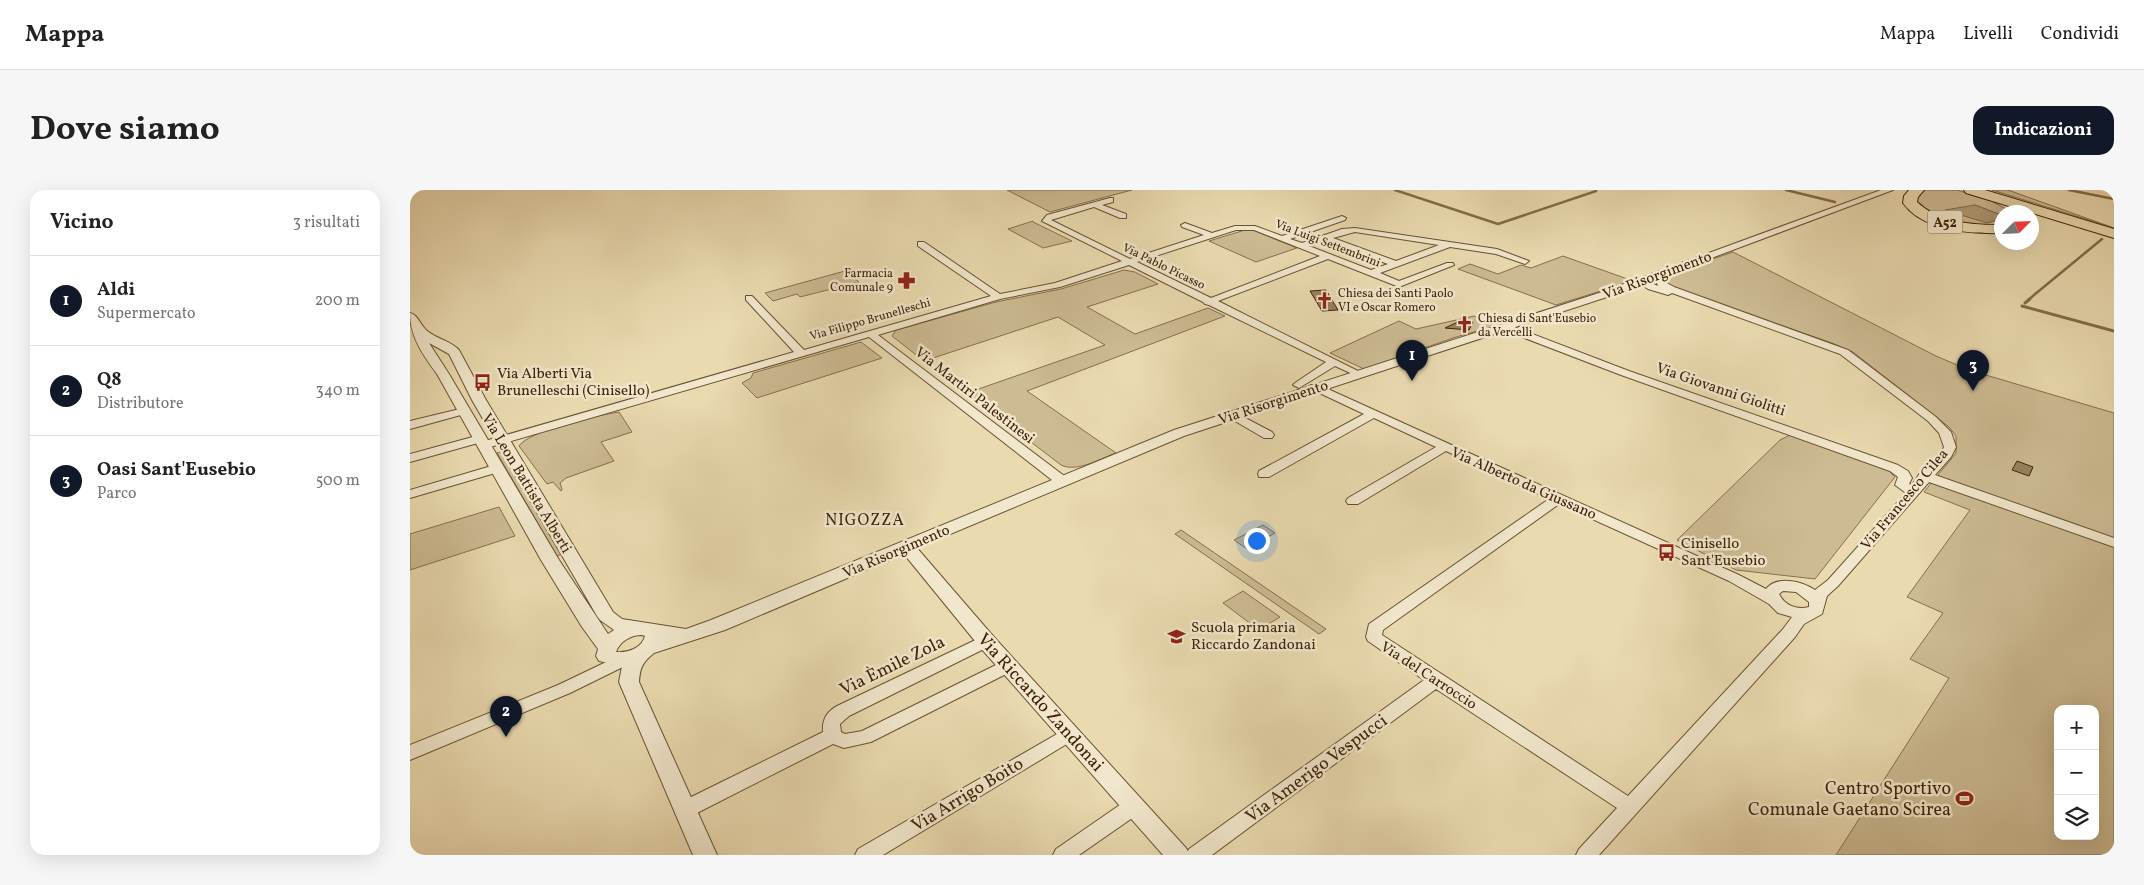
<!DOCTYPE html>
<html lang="it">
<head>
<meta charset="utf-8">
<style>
	:root { --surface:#fff; --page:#f6f6f6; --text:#222; --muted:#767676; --line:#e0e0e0; --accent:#111827 }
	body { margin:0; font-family:Vollkorn,serif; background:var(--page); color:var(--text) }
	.controls { position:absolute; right:15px; bottom:15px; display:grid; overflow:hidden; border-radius:10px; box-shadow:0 5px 20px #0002 }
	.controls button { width:45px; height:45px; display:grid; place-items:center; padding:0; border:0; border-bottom:1px solid var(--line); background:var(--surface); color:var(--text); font:25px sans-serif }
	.compass { position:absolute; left:1584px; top:15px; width:45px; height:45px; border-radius:50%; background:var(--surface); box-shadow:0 5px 20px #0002; rotate:66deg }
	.you { position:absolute; left:846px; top:350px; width:18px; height:18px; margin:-12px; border:4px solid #fff; border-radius:50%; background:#1a73e8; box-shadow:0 0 0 8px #1a73e833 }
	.badge { display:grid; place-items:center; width:32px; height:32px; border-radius:50%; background:var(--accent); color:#fff; font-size:16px; font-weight:700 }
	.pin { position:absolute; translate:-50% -41px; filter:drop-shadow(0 1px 2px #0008) }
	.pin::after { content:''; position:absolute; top:26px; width:18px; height:15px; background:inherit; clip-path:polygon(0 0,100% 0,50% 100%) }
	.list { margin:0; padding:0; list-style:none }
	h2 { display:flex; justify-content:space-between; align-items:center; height:65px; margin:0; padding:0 20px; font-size:21px }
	h2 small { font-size:16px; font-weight:400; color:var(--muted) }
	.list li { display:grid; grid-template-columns:32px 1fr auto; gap:15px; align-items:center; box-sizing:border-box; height:90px; padding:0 20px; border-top:1px solid var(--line) }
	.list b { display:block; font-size:19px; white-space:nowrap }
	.list p { margin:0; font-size:16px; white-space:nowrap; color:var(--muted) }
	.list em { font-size:16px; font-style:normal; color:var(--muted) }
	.icon { flex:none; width:28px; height:28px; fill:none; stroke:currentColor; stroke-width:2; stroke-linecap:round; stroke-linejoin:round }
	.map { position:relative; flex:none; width:1704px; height:665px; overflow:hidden; border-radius:15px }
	header { display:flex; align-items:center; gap:30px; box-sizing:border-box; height:70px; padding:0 25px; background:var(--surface); border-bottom:1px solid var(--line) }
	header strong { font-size:24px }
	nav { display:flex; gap:28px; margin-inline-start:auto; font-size:18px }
	.intro { display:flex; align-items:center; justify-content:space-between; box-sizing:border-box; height:120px; padding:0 30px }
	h1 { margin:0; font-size:35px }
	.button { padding:12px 22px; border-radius:15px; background:var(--accent); color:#fff; font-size:18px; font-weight:700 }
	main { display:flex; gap:30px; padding:0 30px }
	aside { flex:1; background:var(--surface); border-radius:15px; box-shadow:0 5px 20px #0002 }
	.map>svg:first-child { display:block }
	.green { fill:#cdbb93; stroke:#866f4d; fill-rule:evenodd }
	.water { fill:#b09c77; stroke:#836c4a }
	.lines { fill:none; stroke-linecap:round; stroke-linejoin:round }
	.stream-far1 { stroke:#836c4a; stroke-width:2.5 }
	.stream { stroke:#836c4a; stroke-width:3 }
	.building { fill:#98825f; stroke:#402307 }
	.minor-casing { stroke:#6a5131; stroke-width:2 }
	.tertiary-casing { stroke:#6a5131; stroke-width:2 }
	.motorway-casing { stroke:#402307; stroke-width:2 }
	.minor { fill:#f1e7cc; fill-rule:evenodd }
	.tertiary { fill:#f1e7cc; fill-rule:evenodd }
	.motorway { fill:#eadab0; fill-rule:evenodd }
	.labels { text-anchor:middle; stroke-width:5; stroke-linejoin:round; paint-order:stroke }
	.far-street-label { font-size:12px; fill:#402307; stroke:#f1e7cc }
	.far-poi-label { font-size:12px; fill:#402307; stroke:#f1e7cc; text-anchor:start }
	.shield { fill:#f1e7cc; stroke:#755e42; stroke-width:1 }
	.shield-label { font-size:14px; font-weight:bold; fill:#402307 }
	.street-label { font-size:15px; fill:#402307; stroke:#f1e7cc }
	.poi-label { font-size:15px; fill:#402307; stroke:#f1e7cc; text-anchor:start }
	.neighbourhood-label { font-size:16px; letter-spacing:1px; fill:#402307; stroke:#f1e7cc }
	.near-street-label { font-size:18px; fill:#402307; stroke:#f1e7cc }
	.near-poi-label { font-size:18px; fill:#402307; stroke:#f1e7cc; text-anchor:end }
</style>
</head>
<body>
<header>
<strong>Mappa</strong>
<nav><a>Mappa</a><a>Livelli</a><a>Condividi</a></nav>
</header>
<div class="intro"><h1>Dove siamo</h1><a class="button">Indicazioni</a></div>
<main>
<aside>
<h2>Vicino<small>3 risultati</small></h2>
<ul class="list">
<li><span class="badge">1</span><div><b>Aldi</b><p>Supermercato</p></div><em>200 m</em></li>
<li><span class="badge">2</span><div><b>Q8</b><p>Distributore</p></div><em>340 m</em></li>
<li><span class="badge">3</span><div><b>Oasi Sant'Eusebio</b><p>Parco</p></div><em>500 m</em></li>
</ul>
</aside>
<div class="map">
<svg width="1704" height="665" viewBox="0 0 1704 665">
	<rect width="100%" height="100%" fill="#eadab0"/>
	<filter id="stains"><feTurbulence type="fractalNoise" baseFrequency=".004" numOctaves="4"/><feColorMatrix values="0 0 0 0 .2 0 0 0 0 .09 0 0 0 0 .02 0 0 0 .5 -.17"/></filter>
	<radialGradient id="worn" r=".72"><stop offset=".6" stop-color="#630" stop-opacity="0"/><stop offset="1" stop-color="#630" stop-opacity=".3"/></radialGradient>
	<g class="green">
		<path d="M597 0H722L640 22Z"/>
		<path d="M1511 0H1547L1581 11 1602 22H1592L1591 25 1565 15 1577 33 1591 29V38L1557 36 1511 21 1504 7Z"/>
		<path d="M1582 0H1598L1704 38Z"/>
		<path d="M623 31V32L662 51 633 58 598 39Z"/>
		<path d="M835 40H843L887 58 846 72 799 51Z"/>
		<path d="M1323 62 1526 166 1559 180 1704 223V665H1426L1539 488 1500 469 1533 423 1497 407 1560 320 1514 302 1546 263V246L1539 237 1443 162 1422 153 1265 99 1257 95 1253 89 1256 85ZM1648 519H1685V646H1648Z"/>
		<path d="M1153 66 1223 91 1146 115 1048 79 1060 74 1088 84 1111 75 1121 78Z"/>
		<path d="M714 80 725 82 748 94 677 117 725 144 798 118 815 126 617 201 706 263C691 268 667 283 651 275L557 203 695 155 648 127 514 171 482 146 486 140 586 112 651 99Z"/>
		<path d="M435 81 449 92 390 107 387 104 363 111 355 103Z"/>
		<path d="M1064 126 1082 133V137L1046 147 954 179 920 163 989 131 1006 139Z"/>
		<path d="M451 152 472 168 347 208 332 193 341 188 343 183Z"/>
		<path d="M209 222 222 242 191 252 204 271 156 288 150 293 152 299 151 301 143 292 137 294 109 256C118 241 189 225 209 222Z"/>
		<path d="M1380 245 1477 279 1485 287 1405 389 1326 380 1267 350 1370 250Z"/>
		<path d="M92 261 152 364 147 366 87 263Z"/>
		<path d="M89 317 105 346 0 380V344Z"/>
		<path d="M853 335 865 343 837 359 824 350Z"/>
		<path d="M771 340 916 439 909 444 765 344Z"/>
		<path d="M833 401 870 427 849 440 813 413Z"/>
	</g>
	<path class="water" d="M1565 15 1591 25V29L1577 33 1535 20Z"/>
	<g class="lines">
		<g class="stream-far1">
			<path d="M985 0 1088 34 1186 1"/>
			<path d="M1376 0 1425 12"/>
			<path d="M1659 0 1704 9"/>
			<path d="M1618 110 1692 49"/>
		</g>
		<g class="stream">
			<path d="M1615 113 1620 109"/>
			<path d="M1612 116 1704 141"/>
		</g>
	</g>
	<g class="building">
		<path d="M916 100 928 120 912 121 900 101Z"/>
		<path d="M1054 129 1063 132 1059 140 1035 138Z"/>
		<path d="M1607 271 1623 277 1619 286 1602 280Z"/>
	</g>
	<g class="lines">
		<defs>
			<g id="minor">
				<path d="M700 8H703V12L692 15 716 24V28H710L684 17 641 30 720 69 794 45 772 37 771 35 775 33 802 43 825 36H845L872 46 932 26 936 28 935 30 880 49 892 53 932 39 945 38 1087 59 1119 71 1115 74 1086 64 1040 57 970 83 989 91 1037 73H1043L1044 75 989 97 918 69 808 111 954 184 949 187 925 176 889 198 883 195 885 193 916 172 799 115 795 114 793 112 719 75 650 97 590 109 468 145 657 288 658 291 657 294H647L459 147 77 258H69L68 253 0 272V264L70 245 74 246 75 251 384 162 336 110V106H342L394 160 581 106 508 56V52H514L590 104 645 93 712 71 632 31 637 25ZM826 40H844L910 66 801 108 727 72ZM945 42 1029 55 986 71 923 48ZM915 51 978 74 961 80 899 56Z"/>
				<path d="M1248 82 1251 83 1255 92 1264 97 1438 160 1526 227 1541 242 1546 257 1541 267 1525 285 1704 348V357L1519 292 1428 396 1417 406 1412 424 1394 434 1385 447 1189 665H1166L1169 659 1207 618 1026 499 802 665H776L779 659 1014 490 958 451 956 447 959 434 1139 309 1036 261 948 314H938L936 311 938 308 1026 257 964 228 859 287H849L848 284 849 281 954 224 901 199 899 197 901 195H909L1329 385 1356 399C1367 385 1392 391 1405 400L1418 390 1496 303 1485 295 1488 287 1480 281 1211 185 1091 139V135H1099L1219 181 1488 275 1498 281 1502 288 1499 294 1502 295 1510 283 1514 282 1531 263 1534 257 1529 243 1518 231 1430 164 1262 103 1258 105 1238 99 1226 91 1231 88 1248 96 1244 85ZM1149 314 1319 391 1359 414 1368 423 1382 427 1373 439 1218 606 972 445 973 440ZM1373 401 1386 402 1399 412V417C1387 420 1375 416 1369 404Z"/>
				<path d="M54 218 58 219 60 221 58 223 0 239V231Z"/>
				<path d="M822 221 862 242 864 245 862 248H854L818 227 816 225Z"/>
				<path d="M88 274 94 278 92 281 0 308V300Z"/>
				<path d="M576 445 582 447 584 451 582 455 439 526 430 534 431 542 435 544 452 541 592 472 598 470 604 472 606 476 604 480 461 552 434 558 423 554 281 626 274 628 267 626 264 620 267 614 413 542C412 531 416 522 427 516Z"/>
				<path d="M215 463 221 465 223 469 221 473 160 503 0 570V555L148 495Z"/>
				<path d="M659 537 665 539 668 544 665 549 473 665H445L448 659Z"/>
				<path d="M724 608 731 610 734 616 731 622 669 665H643L646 659 717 610Z"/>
			</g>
			<path id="tertiary" d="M1471 0H1483L1200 106 774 246 507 358 583 446 776 658 780 665H753L569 456 494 364 315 440 244 463C233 472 230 477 229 492L307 665H283L209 492 212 476 189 471 186 466 188 459 172 437 131 370 27 184C13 165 0 147 0 123 7 124 10 134 16 140 26 149 40 150 49 160L76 210 203 422 212 429 276 439 301 430 764 240 1192 102ZM19 153 39 164 62 210 187 426 190 430 204 440 198 444 149 370 39 184ZM232 445 235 446C232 458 218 463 206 462 210 451 221 445 232 445Z"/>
			<g id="motorway">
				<path d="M1499 0H1514L1508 7 1507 12C1529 33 1563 35 1592 35V43C1560 44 1513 41 1493 13L1494 6Z"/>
				<path d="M1554 0H1575L1704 39V48L1556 3Z"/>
			</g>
		</defs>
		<use href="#minor" class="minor-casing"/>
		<use href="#tertiary" class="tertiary-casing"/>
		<use href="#motorway" class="motorway-casing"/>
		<use href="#minor" class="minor"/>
		<use href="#tertiary" class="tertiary"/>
		<use href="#motorway" class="motorway"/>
	</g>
	<defs>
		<symbol id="pharmacy-bare" viewBox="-9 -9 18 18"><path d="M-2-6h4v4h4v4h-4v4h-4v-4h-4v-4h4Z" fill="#8f2418" stroke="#f1e7cc" stroke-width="2.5" paint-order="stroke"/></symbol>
		<symbol id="church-bare" viewBox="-9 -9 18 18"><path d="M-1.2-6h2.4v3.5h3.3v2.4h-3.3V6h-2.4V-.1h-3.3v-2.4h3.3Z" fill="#8f2418" stroke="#f1e7cc" stroke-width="2.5" paint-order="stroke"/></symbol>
		<symbol id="bus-bare" viewBox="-9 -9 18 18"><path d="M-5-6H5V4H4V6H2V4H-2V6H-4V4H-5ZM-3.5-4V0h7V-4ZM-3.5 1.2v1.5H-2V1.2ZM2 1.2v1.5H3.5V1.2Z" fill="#8f2418" stroke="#f1e7cc" stroke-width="2.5" paint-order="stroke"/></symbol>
		<symbol id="school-bare" viewBox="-9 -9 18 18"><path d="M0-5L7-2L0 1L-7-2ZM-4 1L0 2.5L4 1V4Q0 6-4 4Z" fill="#8f2418" stroke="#f1e7cc" stroke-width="2.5" paint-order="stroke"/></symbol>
		<symbol id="stadium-bare" viewBox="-9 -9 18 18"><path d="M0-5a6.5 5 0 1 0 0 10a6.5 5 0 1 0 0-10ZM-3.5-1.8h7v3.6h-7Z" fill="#8f2418" stroke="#f1e7cc" stroke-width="2.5" paint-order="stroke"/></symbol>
	</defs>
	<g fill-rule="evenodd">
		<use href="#pharmacy-bare" x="484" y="78" width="25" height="25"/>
		<use href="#church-bare" x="902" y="98" width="25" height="25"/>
		<use href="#church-bare" x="1042" y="122" width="25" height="25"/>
		<use href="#bus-bare" x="60" y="180" width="25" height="25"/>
		<use href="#bus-bare" x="1244" y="350" width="25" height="25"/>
		<use href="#school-bare" x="754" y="434" width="25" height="25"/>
		<use href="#stadium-bare" x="1542" y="596" width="25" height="25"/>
	</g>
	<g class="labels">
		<g class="far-street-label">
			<text transform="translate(918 53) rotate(21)" y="4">Via Luigi Settembrini</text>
			<text transform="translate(754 76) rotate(26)" y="4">Via Pablo Picasso</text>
			<text transform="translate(460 129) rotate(-16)" y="4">Via Filippo Brunelleschi</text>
		</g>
		<g class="far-poi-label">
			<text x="483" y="87" text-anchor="end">Farmacia<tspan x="483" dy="14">Comunale 9</tspan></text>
			<text x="928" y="107">Chiesa dei Santi Paolo<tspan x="928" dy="14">VI e Oscar Romero</tspan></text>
			<text x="1068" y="132">Chiesa di Sant'Eusebio<tspan x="1068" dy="14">da Vercelli</tspan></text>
		</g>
		<rect class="shield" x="1517.5" y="20.5" width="35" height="23" rx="4"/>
		<g class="shield-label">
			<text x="1535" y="37">A52</text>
		</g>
		<g class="street-label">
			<text transform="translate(1247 85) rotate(-20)" y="5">Via Risorgimento</text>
			<text transform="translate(1311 199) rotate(19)" y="5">Via Giovanni Giolitti</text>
			<text transform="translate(565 205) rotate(38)" y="5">Via Martiri Palestinesi</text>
			<text transform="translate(863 212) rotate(-18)" y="5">Via Risorgimento</text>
			<text transform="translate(117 293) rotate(59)" y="5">Via Leon Battista Alberti</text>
			<text transform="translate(1114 293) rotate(24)" y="5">Via Alberto da Giussano</text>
			<text transform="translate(1494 309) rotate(-50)" y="5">Via Francesco Cilea</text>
			<text transform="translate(486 361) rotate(-23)" y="5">Via Risorgimento</text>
			<text transform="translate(1019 485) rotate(33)" y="5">Via del Carroccio</text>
		</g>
		<g class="poi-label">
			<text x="87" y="188">Via Alberti Via<tspan x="87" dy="17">Brunelleschi (Cinisello)</tspan></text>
			<text x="1271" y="358">Cinisello<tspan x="1271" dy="17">Sant'Eusebio</tspan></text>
			<text x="781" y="442">Scuola primaria<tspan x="781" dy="17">Riccardo Zandonai</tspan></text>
		</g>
		<g class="neighbourhood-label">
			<text x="455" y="335">NIGOZZA</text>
		</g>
		<g class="near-street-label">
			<text transform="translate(482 475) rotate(-26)" y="6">Via Èmile Zola</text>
			<text transform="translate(631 512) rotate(48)" y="6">Via Riccardo Zandonai</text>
			<text transform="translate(906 578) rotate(-36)" y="6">Via Amerigo Vespucci</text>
			<text transform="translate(557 604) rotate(-31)" y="6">Via Arrigo Boito</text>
		</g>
		<g class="near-poi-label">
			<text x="1541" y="604">Centro Sportivo<tspan x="1541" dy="21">Comunale Gaetano Scirea</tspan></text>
		</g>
	</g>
	<rect width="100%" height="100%" filter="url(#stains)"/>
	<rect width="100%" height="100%" fill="url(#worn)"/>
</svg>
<div class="controls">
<button>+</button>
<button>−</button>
<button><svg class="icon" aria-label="layers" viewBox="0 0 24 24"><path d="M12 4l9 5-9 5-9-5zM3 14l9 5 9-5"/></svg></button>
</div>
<svg class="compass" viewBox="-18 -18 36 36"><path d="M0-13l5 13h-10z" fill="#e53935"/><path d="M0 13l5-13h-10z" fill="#767676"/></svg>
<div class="you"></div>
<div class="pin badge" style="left:1002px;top:191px">1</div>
<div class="pin badge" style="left:96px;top:547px">2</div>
<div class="pin badge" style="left:1563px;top:201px">3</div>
</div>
</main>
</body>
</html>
